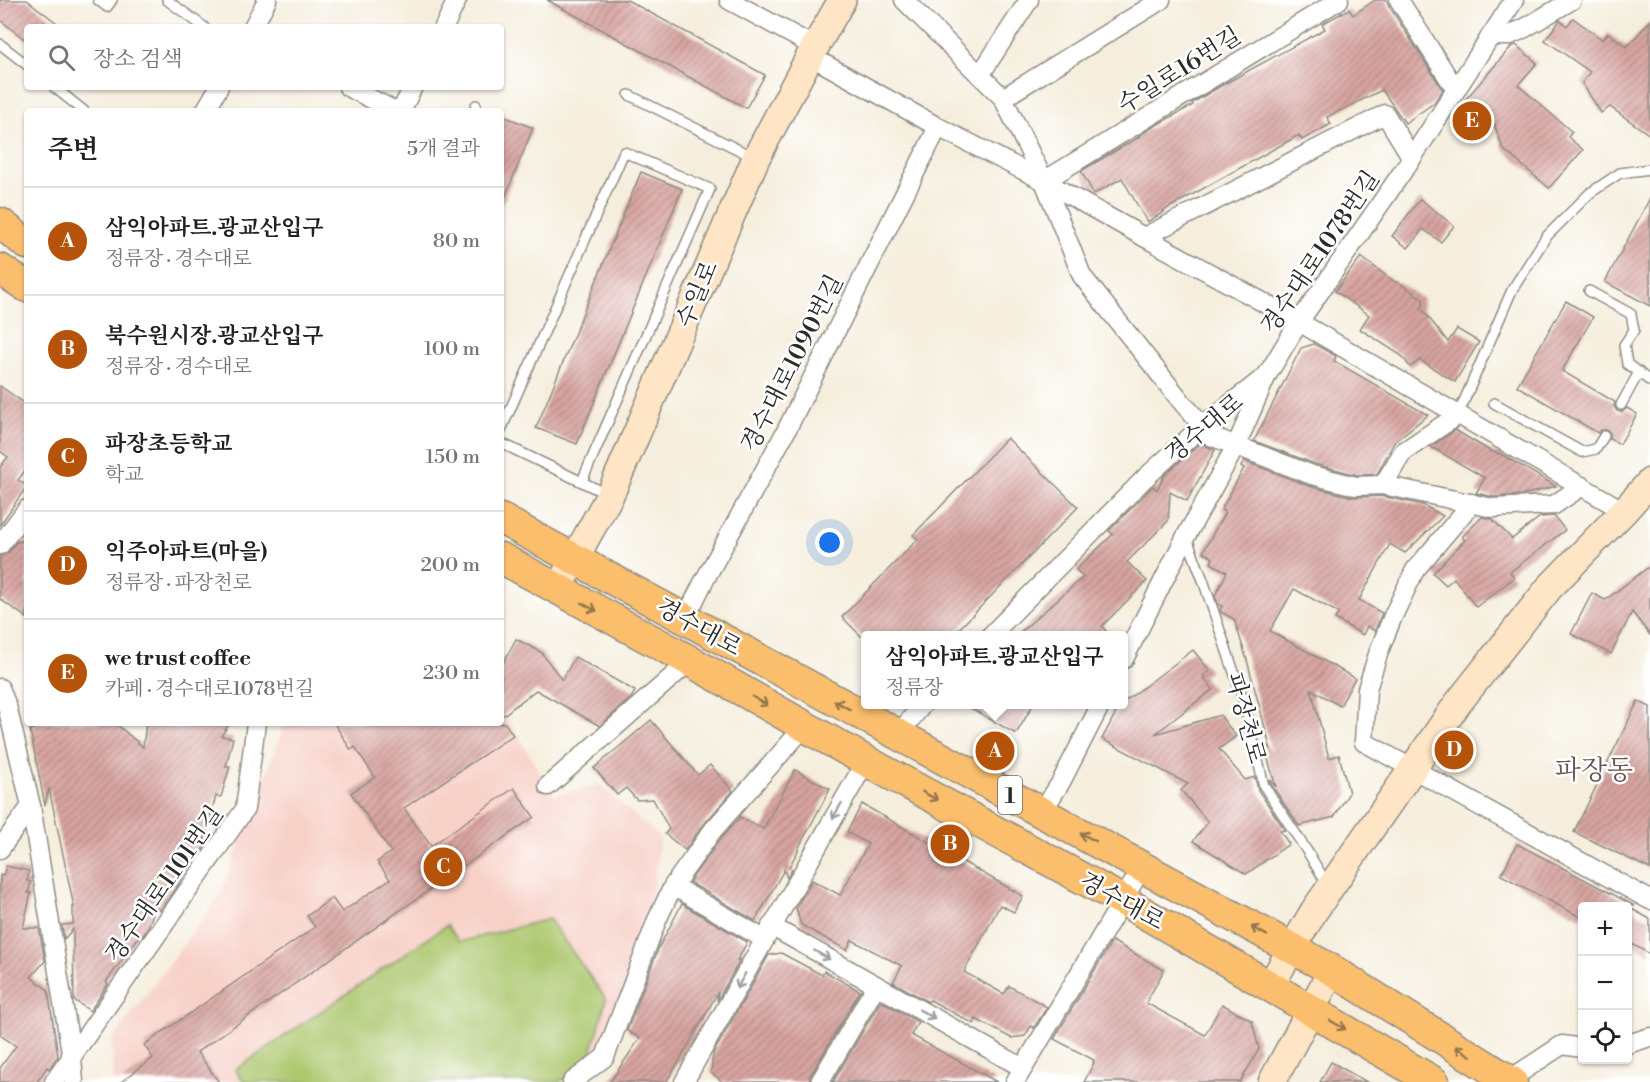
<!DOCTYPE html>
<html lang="ko">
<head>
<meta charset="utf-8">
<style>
	:root { --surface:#fff; --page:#f2f2f2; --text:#202124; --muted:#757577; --line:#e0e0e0; --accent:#b45309 }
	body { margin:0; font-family:"Libre Bodoni","Noto Serif KR",serif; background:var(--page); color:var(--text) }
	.controls { position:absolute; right:18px; bottom:18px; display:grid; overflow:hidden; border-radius:6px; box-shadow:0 2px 4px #0004 }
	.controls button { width:54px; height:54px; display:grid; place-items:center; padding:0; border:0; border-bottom:2px solid var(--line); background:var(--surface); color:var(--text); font:30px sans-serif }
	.you { position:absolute; left:830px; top:543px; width:21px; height:21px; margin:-15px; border:4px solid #fff; border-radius:50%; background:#1a73e8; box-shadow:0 0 0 9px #1a73e833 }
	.badge { display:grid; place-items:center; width:39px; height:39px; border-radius:50%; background:var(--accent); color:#fff; font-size:20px; font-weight:700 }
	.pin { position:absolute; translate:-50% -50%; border:3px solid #fff; box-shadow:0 2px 6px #0006 }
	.popup { position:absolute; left:861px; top:631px; width:267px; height:78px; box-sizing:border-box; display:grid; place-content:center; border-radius:6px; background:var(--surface); filter:drop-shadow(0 2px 4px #0005); font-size:20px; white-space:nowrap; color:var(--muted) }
	.popup b { font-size:22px; color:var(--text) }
	.popup::after { content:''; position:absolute; left:50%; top:100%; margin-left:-12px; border:12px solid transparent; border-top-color:var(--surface) }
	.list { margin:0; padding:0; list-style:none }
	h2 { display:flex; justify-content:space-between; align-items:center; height:78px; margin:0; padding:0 24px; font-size:26px }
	h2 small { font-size:20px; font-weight:400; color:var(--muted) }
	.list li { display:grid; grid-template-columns:39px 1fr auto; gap:18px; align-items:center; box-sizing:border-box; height:108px; padding:0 24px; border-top:2px solid var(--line) }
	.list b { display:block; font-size:22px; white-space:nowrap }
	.list p { margin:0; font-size:20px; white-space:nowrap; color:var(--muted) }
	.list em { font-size:20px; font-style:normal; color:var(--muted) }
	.icon { flex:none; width:33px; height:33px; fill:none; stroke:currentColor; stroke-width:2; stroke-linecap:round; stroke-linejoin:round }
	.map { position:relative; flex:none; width:1650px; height:1082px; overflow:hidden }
	.search { position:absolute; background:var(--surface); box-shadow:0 2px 4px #0004; left:24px; top:24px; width:480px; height:66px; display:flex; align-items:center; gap:15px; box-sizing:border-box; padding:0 21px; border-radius:6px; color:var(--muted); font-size:22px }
	.panel { position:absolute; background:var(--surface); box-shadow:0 2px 4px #0004; left:24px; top:108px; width:480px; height:618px; border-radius:6px }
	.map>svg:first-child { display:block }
	.built { fill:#f7d1c8 }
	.park { fill:#adc86f; stroke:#6c7a4d; stroke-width:1.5 }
	.building { fill:url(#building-hatch) }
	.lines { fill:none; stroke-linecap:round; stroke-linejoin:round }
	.lane-casing { stroke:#908c84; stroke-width:12 }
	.street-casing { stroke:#908c84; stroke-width:21 }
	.secondary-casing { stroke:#908c84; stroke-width:30 }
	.primary-casing { stroke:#908c84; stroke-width:33 }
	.lane { stroke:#fff; stroke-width:9 }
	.street { stroke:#fff; stroke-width:18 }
	.secondary { stroke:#fde5c5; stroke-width:27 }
	.primary { stroke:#fabe6d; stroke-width:30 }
	.oneway { stroke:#92744c }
	.oneway2 { stroke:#a0a0a0 }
	.labels { text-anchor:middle; stroke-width:5; stroke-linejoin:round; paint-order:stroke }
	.shield { fill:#fff; stroke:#6b6b6b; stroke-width:1.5 }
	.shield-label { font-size:22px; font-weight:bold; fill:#2b2b2b }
	.street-label { font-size:24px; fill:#2b2b2b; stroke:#fff }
	.quarter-label { font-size:27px; fill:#685554; stroke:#fff }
</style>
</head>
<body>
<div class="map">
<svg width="1650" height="1082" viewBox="0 0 1650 1082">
	<defs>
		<pattern id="building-hatch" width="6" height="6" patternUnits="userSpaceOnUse" patternTransform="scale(1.5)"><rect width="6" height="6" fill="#d8a4a0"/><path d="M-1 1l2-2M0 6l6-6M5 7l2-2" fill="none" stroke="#af8683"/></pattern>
	</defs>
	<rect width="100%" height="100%" fill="#fff"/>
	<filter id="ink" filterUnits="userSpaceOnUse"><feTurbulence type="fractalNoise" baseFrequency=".0167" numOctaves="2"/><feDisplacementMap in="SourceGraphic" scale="12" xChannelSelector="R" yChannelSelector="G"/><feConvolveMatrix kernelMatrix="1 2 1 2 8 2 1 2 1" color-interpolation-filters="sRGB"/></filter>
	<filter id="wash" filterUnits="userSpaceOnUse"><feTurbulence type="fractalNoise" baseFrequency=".008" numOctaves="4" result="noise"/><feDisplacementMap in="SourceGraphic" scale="24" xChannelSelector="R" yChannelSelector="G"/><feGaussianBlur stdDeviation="1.35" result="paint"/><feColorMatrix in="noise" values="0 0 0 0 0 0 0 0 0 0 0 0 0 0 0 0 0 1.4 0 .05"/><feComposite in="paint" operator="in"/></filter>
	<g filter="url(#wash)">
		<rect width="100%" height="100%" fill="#f5eedd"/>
		<path class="built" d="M501 707 554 796 599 784 660 838 649 919 600 1053 562 1082H113L112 1040 220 896 281 735V723H501Z"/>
		<path class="park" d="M549 919 606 999 598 1031 586 1067 559 1082H244L235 1070 447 925 459 942Z"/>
		<g id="blocks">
			<g class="building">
				<path d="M0 0H27L62 27H27V41L0 20Z"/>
				<path d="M547 0H627L765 75 746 108Z"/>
				<path d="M1375 0H1387L1389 6 1443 90 1434 103 1405 123 1382 90 1327 117 1331 124 1302 140 1299 135 1163 211 1164 212 1147 222 1122 178 1094 194 1081 171 1139 137 1138 136 1153 127 1193 105 1192 103 1224 84 1325 29 1322 24 1349 9 1353 15Z"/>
				<path d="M1573 18 1603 40 1608 33 1627 47 1650 21V135L1610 107 1601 113 1582 83 1590 72 1545 40 1560 20 1567 26Z"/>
				<path d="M1516 45 1537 63 1518 85 1572 132 1568 137 1583 150 1549 188 1503 149 1491 115 1480 128 1458 108 1511 47Z"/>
				<path d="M501 115 533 128 502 205H501Z"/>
				<path d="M641 172 682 189 577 444 536 428Z"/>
				<path d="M1650 198V306L1605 282Z"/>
				<path d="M1420 199 1454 226 1441 242 1423 229 1408 248 1392 236Z"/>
				<path d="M1361 257 1395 282H1398L1423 299V306L1421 308 1448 342 1457 329 1479 342 1455 382 1420 360 1410 367 1402 356 1360 329 1369 315 1335 291Z"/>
				<path d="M1566 301 1593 317 1562 371 1615 402 1614 406 1617 411 1622 412 1627 408 1637 414 1620 444 1610 439V433L1607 430H1601L1598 433 1517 386Z"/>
				<path d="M1314 344 1336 356 1334 361 1428 415 1395 441 1377 474 1357 475 1315 464 1254 441 1301 348Z"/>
				<path d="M0 386 27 405V470L26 469 18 480 27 486 0 525V467L8 457 0 451Z"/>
				<path d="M1455 430 1490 451 1498 454 1499 453 1556 486 1523 495 1494 497 1476 493 1485 478 1431 447Z"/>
				<path d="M1007 438 1078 507 952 636H861L842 617 918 539 913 535Z"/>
				<path d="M1201 442 1206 446 1215 450 1187 501 1170 492 1168 521 1127 562 1147 581 1102 626 1110 636H1016L1083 577 1076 570 1113 534 1109 531 1153 486 1157 490 1164 476Z"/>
				<path d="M1244 461 1309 486 1353 497 1382 496 1423 505 1443 516 1405 553 1390 544 1359 600 1382 613 1375 631 1367 626 1363 635 1335 619 1339 613 1294 589 1270 631 1355 678 1340 706 1311 689 1329 758 1339 755 1349 793 1334 817 1299 826 1270 783 1269 779 1276 787 1263 742 1271 750 1247 660 1234 619 1221 612 1220 610 1222 606 1218 604 1215 596 1227 572 1211 563 1213 558 1203 552 1225 512 1221 510 1244 468 1241 467Z"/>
				<path d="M1554 516 1565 530 1510 572 1514 578 1476 607 1454 578 1446 585 1433 573 1465 540 1462 537 1482 517 1492 519 1512 539 1540 517Z"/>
				<path d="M27 541V618L0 599V556L9 552 16 542Z"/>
				<path d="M1650 566V635L1632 612 1611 654 1571 634 1592 593 1605 600Z"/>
				<path d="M516 639 541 652 562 680 575 657 635 691 631 698 600 726 536 690 501 717V667Z"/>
				<path d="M1193 650 1210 671 1203 676 1213 689 1155 734 1220 715 1236 736 1219 749 1245 780 1255 777 1258 790 1285 830 1280 831 1289 844 1246 874 1193 841 1208 822 1181 790 1188 784 1102 739 1120 705H1124V702Z"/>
				<path d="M1638 701 1650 707V869L1574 832Z"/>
				<path d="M965 705H1033L1016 734Z"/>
				<path d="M651 720 698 775 710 765 733 791 705 823 685 850 665 834 669 829 653 799 637 800 626 788 617 795 594 768Z"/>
				<path d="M33 723H115L143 747 146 723H230L221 736 233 738 226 766H230L221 797 216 796 204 840 208 841 206 845 191 866 188 865 178 885 160 910 155 908 148 928 143 936 139 934 138 938 106 982 108 984 90 1011 74 1000 73 929 64 939 62 925 73 924V907H74L49 788 45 805 30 730 34 729Z"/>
				<path d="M334 723H505L513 735 404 808 431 846 514 788 534 817 197 1052 219 1082H121L153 1058 144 1045 315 927 307 916 332 898 342 912 390 879 377 862 391 852 351 793 375 777 355 747 351 750Z"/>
				<path d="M795 770 830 789 798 849H799L789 867 792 869 787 878 784 870 755 921 689 882 722 837 740 817 763 829Z"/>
				<path d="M862 804 1023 896 1014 912 1000 905 964 972 1004 994 1009 986 1047 1007 1034 1028 1031 1026 1025 1036 1011 1038 976 1019 974 1024 930 1000 928 1002 893 982 902 966 852 940 847 950 801 925 796 908 812 880 840 895 868 844 847 832Z"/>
				<path d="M1517 844 1635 906H1582V918L1501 875Z"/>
				<path d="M6 866 29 871 27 881 31 882 28 893H31L23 928H39L45 961 31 977 48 990 58 1056 49 1069 47 1067 37 1082H0V1068L16 1046 0 1035V875L3 876Z"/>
				<path d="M682 904 747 942 737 961 740 960 717 1001 718 992 678 1063 666 1082H610L640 1038 627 1031 659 947Z"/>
				<path d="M1628 907 1650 919V954L1628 942Z"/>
				<path d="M1112 941 1164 970 1146 1003 1205 1035 1222 1004 1252 1021 1259 1049 1240 1082H1084L1094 1063 1093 1062 1094 1060 1054 1039Z"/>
				<path d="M781 953 822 975 824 971 860 991 810 1076 809 1082H723L711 1073 713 1054 769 955Z"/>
				<path d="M880 1002 882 1003 883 1002 918 1022 911 1035 997 1082H833Z"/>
				<path d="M1331 1062 1367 1082H1320Z"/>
			</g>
		</g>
	</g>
	<g filter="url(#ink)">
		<use href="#blocks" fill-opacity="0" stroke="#908c84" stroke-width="1.5"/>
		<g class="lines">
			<defs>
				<g id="lane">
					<path d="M98 0 107 7 112 0"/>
					<path d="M167 0 204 27"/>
					<path d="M0 44 27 65"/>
					<path d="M54 87 84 111"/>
					<path d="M629 95 753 157"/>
					<path d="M474 111 476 105"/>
					<path d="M1589 291 1631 314 1634 330 1624 345 1627 364 1650 381"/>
					<path d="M1494 403 1582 452 1596 449 1604 436"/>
					<path d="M1621 405 1639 372"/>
					<path d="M1458 415 1512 290 1546 237 1590 193 1620 173 1650 169"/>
					<path d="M501 430 624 152 710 189 582 481"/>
					<path d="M501 443 607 494"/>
					<path d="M1186 536 1203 580 1244 702 1264 786 1307 851 1327 884"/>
				</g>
				<g id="street">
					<path d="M729 0 815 47"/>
					<path d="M904 0 1003 98 1044 181 1082 276 1181 401 1211 436 1312 475 1356 486 1383 485 1493 508 1554 505 1582 486"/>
					<path d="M1399 0 1456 90"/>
					<path d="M253 27 267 0"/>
					<path d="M444 27 457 0"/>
					<path d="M1490 36H1508L1525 28 1572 0"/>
					<path d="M810 56 938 127 1044 181 1144 237 1299 322 1624 511"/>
					<path d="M980 75 1029 0"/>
					<path d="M348 87 395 111"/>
					<path d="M1003 98 1161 0"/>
					<path d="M205 111 219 87"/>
					<path d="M401 111 413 87"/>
					<path d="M1044 181 1339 0"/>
					<path d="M1144 237 1385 114 1412 158"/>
					<path d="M1383 485 1403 452 1458 415"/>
					<path d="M1472 503 1415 570 1393 616 1379 651 1367 689 1364 742 1650 900"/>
					<path d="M0 545 27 509"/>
					<path d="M685 619 703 583 785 433 938 127"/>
					<path d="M990 636 1144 479 1202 426 1266 376"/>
					<path d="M1124 659 1186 536 1236 446 1267 375 1299 322 1412 158 1514 0"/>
					<path d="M0 688 7 706 31 806 72 1058 74 1082"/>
					<path d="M897 736 923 704"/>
					<path d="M548 786 690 661"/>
					<path d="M1042 812 1061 782 1101 704"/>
					<path d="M0 849 31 806"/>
					<path d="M673 886 764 939"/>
					<path d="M771 926 1023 1068"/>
					<path d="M1628 1044 1650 1037"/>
					<path d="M1509 1080 1562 1045 1582 1048"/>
					<path d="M54 1082 245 809 256 723"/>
					<path d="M572 1082 605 1057 657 920 673 886 713 830 805 726"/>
					<path d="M684 1082 866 761"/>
					<path d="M820 1082 876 986"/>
					<path d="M1015 1082 1143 866"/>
				</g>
				<g id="secondary">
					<path d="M557 590 610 495 756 158 810 56 842 0"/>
					<path d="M1270 986 1314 911 1458 703 1549 588 1624 511 1650 482"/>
					<path d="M1272 1082 1332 970"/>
				</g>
				<g id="primary">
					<path d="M0 223 27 244"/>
					<path d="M0 269 27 287"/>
					<path d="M501 519 1332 970 1512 1082"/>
					<path d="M501 558 690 661 866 761 1122 900 1434 1082"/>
				</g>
			</defs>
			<use href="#lane" class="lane-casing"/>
			<use href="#street" class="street-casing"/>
			<use href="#secondary" class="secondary-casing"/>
			<use href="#primary" class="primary-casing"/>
			<use href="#lane" class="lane"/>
			<use href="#street" class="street"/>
			<use href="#secondary" class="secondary"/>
			<use href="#primary" class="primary"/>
		</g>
		<defs><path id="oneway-shaft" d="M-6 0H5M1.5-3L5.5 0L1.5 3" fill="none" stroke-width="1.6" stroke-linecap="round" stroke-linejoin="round" transform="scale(1.5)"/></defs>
		<g class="oneway">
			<use href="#oneway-shaft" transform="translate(589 607) rotate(28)"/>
			<use href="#oneway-shaft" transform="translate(760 701) rotate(30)"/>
			<use href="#oneway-shaft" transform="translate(842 705) rotate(-151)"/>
			<use href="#oneway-shaft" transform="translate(930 796) rotate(29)"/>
			<use href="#oneway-shaft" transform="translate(1088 837) rotate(-152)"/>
			<use href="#oneway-shaft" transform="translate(1259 931) rotate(-151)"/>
			<use href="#oneway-shaft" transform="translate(1338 1025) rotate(30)"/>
			<use href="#oneway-shaft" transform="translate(1463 1051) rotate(-148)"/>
		</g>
		<g class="oneway2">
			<use href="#oneway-shaft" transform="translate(837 811) rotate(120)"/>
			<use href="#oneway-shaft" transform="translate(822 955) rotate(30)"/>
			<use href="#oneway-shaft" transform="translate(741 981) rotate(119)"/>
			<use href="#oneway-shaft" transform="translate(927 1014) rotate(29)"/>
		</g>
	</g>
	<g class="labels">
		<rect class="shield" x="998" y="776" width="24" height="38" rx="4.5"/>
		<g class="shield-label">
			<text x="1010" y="803">1</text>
		</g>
		<g class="street-label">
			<text transform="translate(1179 70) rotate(-32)" y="8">수일로16번길</text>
			<text transform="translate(1320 252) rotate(-56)" y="8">경수대로1078번길</text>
			<text transform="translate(697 294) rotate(-67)" y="8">수일로</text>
			<text transform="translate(792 363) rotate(-63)" y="8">경수대로1090번길</text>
			<text transform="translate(1204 428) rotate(-40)" y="8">경수대로</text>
			<text transform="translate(699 627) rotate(29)" y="8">경수대로</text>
			<text transform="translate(1246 718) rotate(75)" y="8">파장천로</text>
			<text transform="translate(164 884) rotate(-55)" y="8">경수대로1101번길</text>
			<text transform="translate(1122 901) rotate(29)" y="8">경수대로</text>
		</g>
		<g class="quarter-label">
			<text x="1594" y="779">파장동</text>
		</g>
	</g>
</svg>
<div class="controls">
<button>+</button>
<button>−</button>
<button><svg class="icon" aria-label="locate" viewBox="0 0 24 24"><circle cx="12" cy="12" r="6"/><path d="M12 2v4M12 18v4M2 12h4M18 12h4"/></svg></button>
</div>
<div class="you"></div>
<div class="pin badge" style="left:995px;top:751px">A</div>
<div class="popup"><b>삼익아파트.광교산입구</b>정류장</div>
<div class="pin badge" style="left:950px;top:844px">B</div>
<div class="pin badge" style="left:443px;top:867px">C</div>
<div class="pin badge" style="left:1454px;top:750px">D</div>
<div class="pin badge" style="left:1472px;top:121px">E</div>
<div class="search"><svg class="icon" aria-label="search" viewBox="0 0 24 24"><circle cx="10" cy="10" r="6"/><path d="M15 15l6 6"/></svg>장소 검색</div>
<section class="panel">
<h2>주변<small>5개 결과</small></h2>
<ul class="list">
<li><span class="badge">A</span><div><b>삼익아파트.광교산입구</b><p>정류장 · 경수대로</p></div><em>80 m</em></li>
<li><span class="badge">B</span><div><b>북수원시장.광교산입구</b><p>정류장 · 경수대로</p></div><em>100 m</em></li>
<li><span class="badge">C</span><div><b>파장초등학교</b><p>학교</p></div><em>150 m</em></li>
<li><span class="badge">D</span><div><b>익주아파트(마을)</b><p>정류장 · 파장천로</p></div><em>200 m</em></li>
<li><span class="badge">E</span><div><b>we trust coffee</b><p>카페 · 경수대로1078번길</p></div><em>230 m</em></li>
</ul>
</section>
</div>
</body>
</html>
